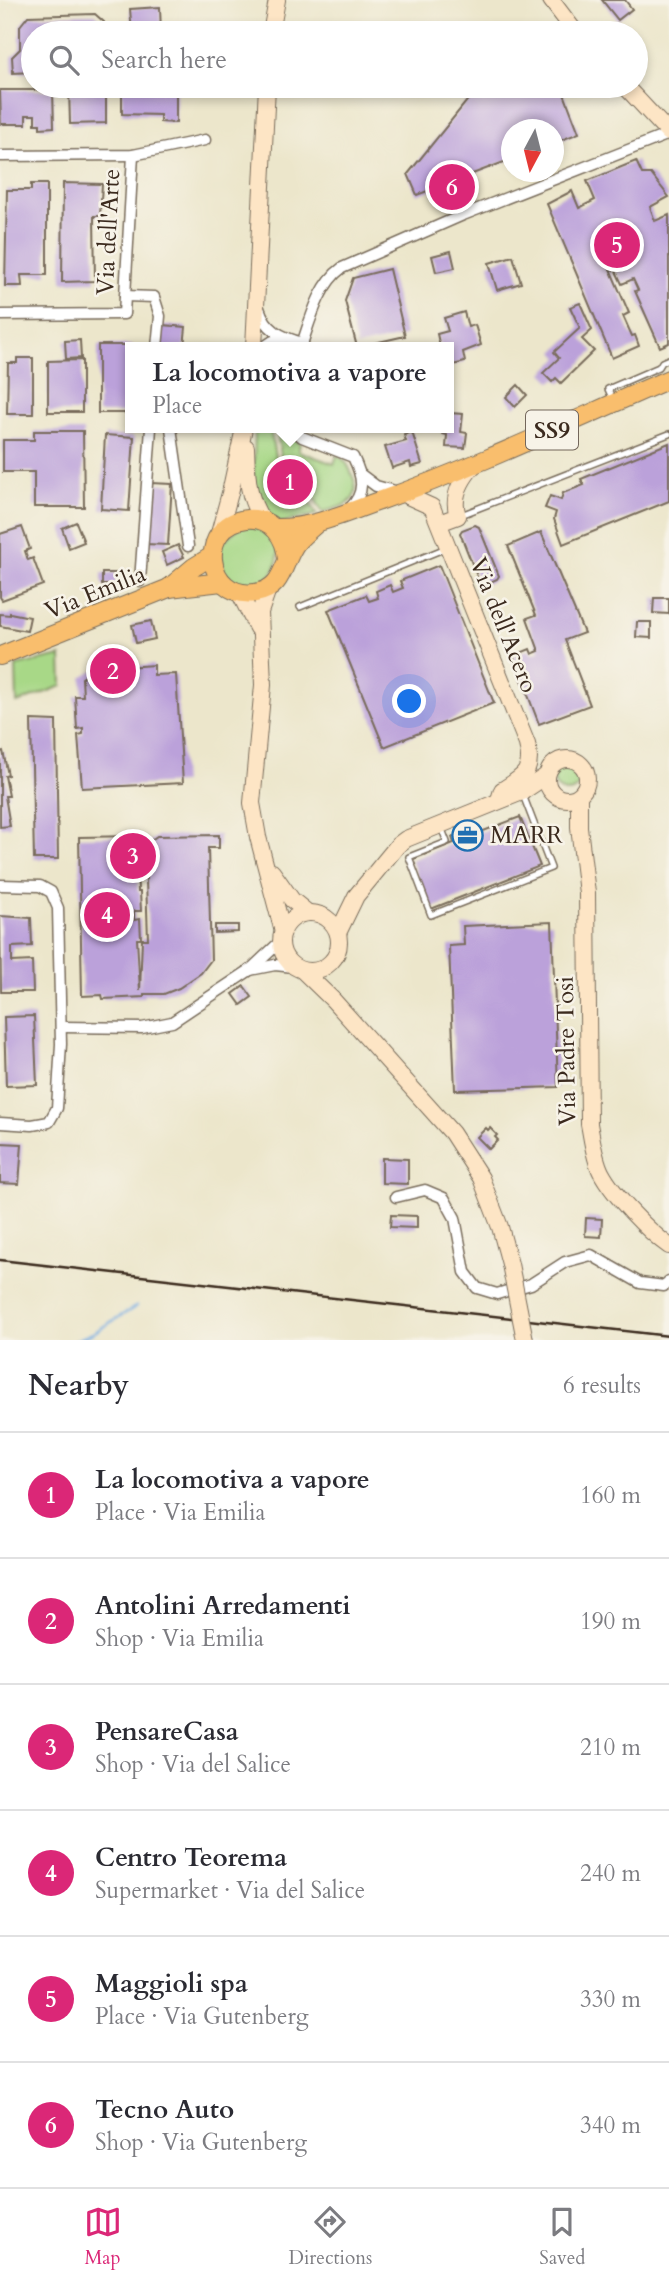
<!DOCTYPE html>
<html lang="en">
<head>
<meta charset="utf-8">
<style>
	:root { --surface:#fff; --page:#f7f7f7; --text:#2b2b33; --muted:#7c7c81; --line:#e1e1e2; --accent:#db2777 }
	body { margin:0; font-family:Cardo,serif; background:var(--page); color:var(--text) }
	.compass { position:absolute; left:501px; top:119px; width:63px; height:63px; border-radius:50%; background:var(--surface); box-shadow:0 4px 10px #0003; rotate:187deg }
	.you { position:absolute; left:410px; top:702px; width:24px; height:24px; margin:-18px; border:5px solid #fff; border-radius:50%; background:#1a73e8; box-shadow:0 0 0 10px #1a73e833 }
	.badge { display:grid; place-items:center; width:46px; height:46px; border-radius:50%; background:var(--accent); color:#fff; font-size:23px; font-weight:700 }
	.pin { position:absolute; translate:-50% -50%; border:4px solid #fff; box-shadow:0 2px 7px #0006 }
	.popup { position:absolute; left:125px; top:342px; width:329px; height:91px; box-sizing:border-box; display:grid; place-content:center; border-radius:0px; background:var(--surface); filter:drop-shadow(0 2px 5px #0005); font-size:23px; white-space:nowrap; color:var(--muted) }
	.popup b { font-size:26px; color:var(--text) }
	.popup::after { content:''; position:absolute; left:50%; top:100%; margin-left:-14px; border:14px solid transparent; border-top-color:var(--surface) }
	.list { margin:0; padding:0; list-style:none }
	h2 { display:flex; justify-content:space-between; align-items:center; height:91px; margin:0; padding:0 28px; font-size:30px }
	h2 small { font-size:23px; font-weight:400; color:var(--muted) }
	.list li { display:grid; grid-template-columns:46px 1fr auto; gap:21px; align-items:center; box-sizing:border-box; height:126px; padding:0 28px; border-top:2px solid var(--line) }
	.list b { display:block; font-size:26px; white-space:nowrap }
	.list p { margin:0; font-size:23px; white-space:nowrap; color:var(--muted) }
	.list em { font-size:23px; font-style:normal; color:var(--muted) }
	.icon { flex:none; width:38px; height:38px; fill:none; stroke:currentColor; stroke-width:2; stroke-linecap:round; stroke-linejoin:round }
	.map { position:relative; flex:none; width:669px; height:1340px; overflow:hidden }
	.search { position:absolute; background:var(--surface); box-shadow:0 4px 10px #0003; left:21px; right:21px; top:21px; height:77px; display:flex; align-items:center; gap:18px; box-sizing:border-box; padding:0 24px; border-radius:38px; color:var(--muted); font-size:26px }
	.sheet { height:847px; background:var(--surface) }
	nav { display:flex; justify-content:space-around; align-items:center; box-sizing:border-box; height:98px; border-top:2px solid var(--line); background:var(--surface); font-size:19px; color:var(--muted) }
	nav a { display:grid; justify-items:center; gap:4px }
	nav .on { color:var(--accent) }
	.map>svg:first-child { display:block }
	.green { fill:#a8d887; stroke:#728152; stroke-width:2 }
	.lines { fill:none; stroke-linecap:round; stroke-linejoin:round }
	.stream { stroke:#71abe2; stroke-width:2.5 }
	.building { fill:#bba1da }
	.lane-casing { stroke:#796c5b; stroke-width:8 }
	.street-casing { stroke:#796c5b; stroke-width:13 }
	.secondary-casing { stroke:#796c5b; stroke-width:18 }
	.primary-casing { stroke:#796c5b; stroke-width:20 }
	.lane { stroke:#fff; stroke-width:5 }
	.street { stroke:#fff; stroke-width:10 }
	.secondary { stroke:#fde5c5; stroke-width:16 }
	.primary { stroke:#f9be6d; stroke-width:18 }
	.rail { stroke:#3b2a1e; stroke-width:2.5 }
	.secondary-bridge-casing { stroke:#796c5b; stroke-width:18; stroke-linecap:butt }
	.secondary-bridge { stroke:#fde5c5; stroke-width:16 }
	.labels { text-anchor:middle; stroke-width:5; stroke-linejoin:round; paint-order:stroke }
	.shield { fill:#f7f3e8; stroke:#73665b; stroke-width:2 }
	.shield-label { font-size:23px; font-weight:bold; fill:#3b2a1e }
	.street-label { font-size:24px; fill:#3b2a1e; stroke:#f7f3e8 }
	.poi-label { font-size:24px; fill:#3b2a1e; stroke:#f7f3e8; text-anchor:start }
</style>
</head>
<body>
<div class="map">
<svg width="669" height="1340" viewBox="0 0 669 1340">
	<rect width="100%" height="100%" fill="#f7f3e8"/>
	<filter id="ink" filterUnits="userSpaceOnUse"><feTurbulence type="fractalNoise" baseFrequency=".0143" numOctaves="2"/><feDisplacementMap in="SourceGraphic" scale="14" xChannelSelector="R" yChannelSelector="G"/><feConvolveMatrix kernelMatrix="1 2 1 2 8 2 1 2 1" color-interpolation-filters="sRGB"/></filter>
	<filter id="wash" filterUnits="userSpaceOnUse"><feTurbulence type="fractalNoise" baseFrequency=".00686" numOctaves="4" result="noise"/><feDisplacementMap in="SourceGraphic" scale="28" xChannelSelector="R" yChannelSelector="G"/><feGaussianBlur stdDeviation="1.57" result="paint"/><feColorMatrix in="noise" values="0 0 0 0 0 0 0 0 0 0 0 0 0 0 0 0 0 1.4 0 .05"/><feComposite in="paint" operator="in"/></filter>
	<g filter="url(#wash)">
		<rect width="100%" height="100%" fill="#ece6cb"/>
		<g class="green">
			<path d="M255 428H270L276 462 303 492 317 514 281 523 264 512 253 495Z"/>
			<path d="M276 428H282L300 443 298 451 334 464 337 455C347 461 349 467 353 477 363 503 342 507 322 512L314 497 282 462Z"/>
			<path d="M241 526C246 526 252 525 257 526 298 536 273 603 236 583 231 580 227 575 223 572L220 544Z"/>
			<path d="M61 656 62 686 17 703 16 666Z"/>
			<circle cx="567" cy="779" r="13"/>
		</g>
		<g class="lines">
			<path class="stream" d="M76 1340 93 1333 137 1306"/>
		</g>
		<g id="blocks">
			<g class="building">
				<path d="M602 0H625L632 9 618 20Z"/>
				<path d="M160 7 161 33H132L130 9Z"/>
				<path d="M95 14 104 22 105 33H33V72L13 73 12 57 20 49V26L28 16Z"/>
				<path d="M122 86H176V123L160 122V115L122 114Z"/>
				<path d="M500 86H561L579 133 554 143V130H512V159L417 195 408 174 470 97Z"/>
				<path d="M106 87V123L70 124 69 88Z"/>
				<path d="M0 90H53L54 127 40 128V124H35V115H26V124H1Z"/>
				<path d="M636 161 642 174H651L669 197 650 207 655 221 669 215V343L660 347 635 291 638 290 633 279 622 284 616 271 610 269 629 313 623 316 632 336 635 335 639 346 612 358 547 204 572 191 579 208 595 200 587 181Z"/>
				<path d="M63 183 102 184 100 216H94L95 281 62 282Z"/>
				<path d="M31 184H47V275H21L22 286H5L7 190H31Z"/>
				<path d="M451 251 455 268 436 272 432 256Z"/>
				<path d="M513 256 521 283 497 290 489 263Z"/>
				<path d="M389 269 405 336 357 347 345 301 353 278Z"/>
				<path d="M580 303 592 330 582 339 594 351 561 383 556 378 552 382 543 373 559 358 554 352 580 328 570 307Z"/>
				<path d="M464 312 468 327 475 325 481 345 463 352 465 362 449 366V347H440L437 334 448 331 444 318Z"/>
				<path d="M162 325 186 327 184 347H160Z"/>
				<path d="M80 340 81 358 66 359 65 341Z"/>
				<path d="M98 345H133V347H131V413H98Z"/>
				<path d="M17 358H33V414H7L8 363H17Z"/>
				<path d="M82 360V412H48V361Z"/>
				<path d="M518 385 527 395 515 407 506 397Z"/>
				<path d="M449 413 463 414 461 432 467 433 465 448 446 447 447 435 443 434 444 428H449Z"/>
				<path d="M34 431H83L84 507H34V472H3V440H34Z"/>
				<path d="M412 432 422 464 411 467 410 462 392 468 385 447 406 441 404 435Z"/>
				<path d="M105 435 134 437 129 511 101 509Z"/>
				<path d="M669 443V501L563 544 554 519 556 512 545 508 550 496 561 500 563 493 584 485 581 479Z"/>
				<path d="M150 483 172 484 168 545 145 544Z"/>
				<path d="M76 522 84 542 69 548 62 528Z"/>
				<path d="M475 525 479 527 499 576 497 579 484 585 480 584 460 533 462 530Z"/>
				<path d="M22 527 30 549 25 551 28 560 33 558 43 585 2 600 0 597V534Z"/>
				<path d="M541 532 584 633 565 640 590 705 539 724 513 656 530 649 532 654 539 651 527 618 536 615 508 546Z"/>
				<path d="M178 545 184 557 167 565 162 552Z"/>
				<path d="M439 565 494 703 384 747 328 610 366 595 369 601 378 598 376 591 390 585 393 592 403 588 400 581Z"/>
				<path d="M102 573H116L115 585H102Z"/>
				<path d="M654 598H669V614L653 613Z"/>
				<path d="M10 613 30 617 27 631 0 626V614L10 615Z"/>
				<path d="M151 621 155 639 136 643 132 625Z"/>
				<path d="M637 622H651V638L636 637Z"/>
				<path d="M154 665V675L176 674 183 783 82 788 78 735 83 734V728L77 729 75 696H83L82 678 97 669Z"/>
				<path d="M31 720 56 721 58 859H34Z"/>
				<path d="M3 751 8 775 5 776 9 796H5L10 826 0 827V752Z"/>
				<path d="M520 817 540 866 431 909 411 860 454 843 452 837 479 827 481 832Z"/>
				<path d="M219 835V848H208L211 960 201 973 179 988 164 994H144V997L103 999 102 995 82 996 79 837 136 836 138 892H140L141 911H134V920L140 919 141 939H137L140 991 142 939H148L145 850 150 841 157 836Z"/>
				<path d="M0 916 31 918 32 946 12 947V962L32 961 33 992H1Z"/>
				<path d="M552 922 558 1087 455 1090 449 946 464 945 463 926Z"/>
				<path d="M215 925H238V932L215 933Z"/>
				<path d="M244 986 252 997 241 1005 233 994Z"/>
				<path d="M34 1016 37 1085 6 1086 4 1017Z"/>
				<path d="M486 1128 488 1130 490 1128 497 1135 495 1137 498 1140 489 1149 477 1137Z"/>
				<path d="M0 1143 22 1144 19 1184 0 1183Z"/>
				<path d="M382 1158 408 1159V1184L382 1183Z"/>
				<path d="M391 1215 417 1216V1228L390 1227Z"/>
				<path d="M586 1218 602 1219 601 1237 585 1236Z"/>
			</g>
		</g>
	</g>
	<g filter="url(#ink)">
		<use href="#blocks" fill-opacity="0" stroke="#796c5b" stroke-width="2"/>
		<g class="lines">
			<defs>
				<g id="lane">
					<path d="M613 400 608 389 659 367 662 362 669 359"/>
					<path d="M461 515 669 434"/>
					<path d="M300 607 446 548"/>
					<path d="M441 827 447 842 409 857 431 915 551 868 523 795"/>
				</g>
				<g id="street">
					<path d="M0 156 133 155 205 140"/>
					<path d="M125 296 154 297 160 316 157 347"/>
					<path d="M259 308C266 330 281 337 303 343"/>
					<path d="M0 315 124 314 133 155"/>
					<path d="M264 347 273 341 285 338"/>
					<path d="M301 347C310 321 319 284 342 268L463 215 669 134"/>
					<path d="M171 428 188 546"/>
					<path d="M291 428 302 437 353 457C363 477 366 493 349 509"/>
					<path d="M360 474 376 486 398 492"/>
					<path d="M140 581 151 428"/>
					<path d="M0 885 40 886 51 892 58 908 61 1044 57 1108 49 1122 32 1125 0 1123"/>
					<path d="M250 970 275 965 294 967"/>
					<path d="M62 1027 142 1028 172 1022 250 970 281 941"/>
					<path d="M396 1197 425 1190 444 1198 455 1218 465 1272 477 1288 497 1294 531 1284 565 1262 591 1255 640 1283 664 1286 669 1281"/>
				</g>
				<g id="secondary">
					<path d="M551 0 576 33"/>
					<path d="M271 33 277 0"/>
					<path d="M625 86 669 133"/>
					<path d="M254 347 267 86"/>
					<path d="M246 447C247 475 247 498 263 521"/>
					<path d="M401 493 432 507 527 744C534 772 523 777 502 790L499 800"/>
					<path d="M439 523 458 516C451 497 462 478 475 464"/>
					<path d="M218 537 230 493 244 428"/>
					<path d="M268 589 260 612 263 685 252 803 258 837 283 932"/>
					<path d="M239 592 257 628"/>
					<circle cx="567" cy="779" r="20"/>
					<path d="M579 796V827L587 893 589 1124C592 1139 594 1158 601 1172 613 1195 648 1231 669 1246"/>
					<path d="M272 872 292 900 308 913"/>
					<circle cx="310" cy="942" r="29"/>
					<path d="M338 933 356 896 398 845 406 839 522 792 546 776"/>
					<path d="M303 971 333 1000 452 1133 481 1178 500 1227 510 1264"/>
				</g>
				<g id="primary">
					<path d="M274 528C313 529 347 512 382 500 480 465 574 420 669 379"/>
					<path d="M287 560C286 538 272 517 247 519 196 524 205 600 255 593 285 589 282 561 297 542 303 535 311 529 317 523"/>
					<path d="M169 588 194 567 212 556"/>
					<path d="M0 656 169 588 222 582"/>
				</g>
			</defs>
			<use href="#lane" class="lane-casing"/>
			<use href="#street" class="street-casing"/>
			<use href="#secondary" class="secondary-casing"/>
			<use href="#primary" class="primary-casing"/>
			<use href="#lane" class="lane"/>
			<use href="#street" class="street"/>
			<use href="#secondary" class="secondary"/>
			<use href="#primary" class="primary"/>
			<path class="rail" d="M0 1260 669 1336"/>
			<defs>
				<path id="secondary-bridge" d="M510 1264 525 1340"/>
			</defs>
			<use href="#secondary-bridge" class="secondary-bridge-casing"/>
			<use href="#secondary-bridge" class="secondary-bridge"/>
		</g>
	</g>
	<defs>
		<symbol id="office-ring" viewBox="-11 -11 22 22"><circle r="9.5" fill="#f7f3e8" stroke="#1f6fb2" stroke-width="1.5"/><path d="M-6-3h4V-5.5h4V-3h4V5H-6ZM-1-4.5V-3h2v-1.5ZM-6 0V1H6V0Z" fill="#1f6fb2"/></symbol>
	</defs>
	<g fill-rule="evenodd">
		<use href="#office-ring" x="450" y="818" width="35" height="35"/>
	</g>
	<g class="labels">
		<rect class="shield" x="526" y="410.5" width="52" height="39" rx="5"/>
		<g class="shield-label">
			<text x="552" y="438">SS9</text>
		</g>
		<g class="street-label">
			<text transform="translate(108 232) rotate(-87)" y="8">Via dell'Arte</text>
			<text transform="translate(95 592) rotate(-22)" y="8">Via Emilia</text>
			<text transform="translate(504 625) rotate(68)" y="8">Via dell'Acero</text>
			<text transform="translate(566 1051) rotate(-91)" y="8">Via Padre Tosi</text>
		</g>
		<g class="poi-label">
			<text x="490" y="843">MARR</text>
		</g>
	</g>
</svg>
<svg class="compass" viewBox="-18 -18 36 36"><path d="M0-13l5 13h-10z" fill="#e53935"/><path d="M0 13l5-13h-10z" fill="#7c7c81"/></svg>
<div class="you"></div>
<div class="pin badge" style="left:290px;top:482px">1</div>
<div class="popup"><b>La locomotiva a vapore</b>Place</div>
<div class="pin badge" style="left:113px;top:671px">2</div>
<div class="pin badge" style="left:133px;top:856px">3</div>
<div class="pin badge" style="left:107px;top:915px">4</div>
<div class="pin badge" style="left:617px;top:245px">5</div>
<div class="pin badge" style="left:452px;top:187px">6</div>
<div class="search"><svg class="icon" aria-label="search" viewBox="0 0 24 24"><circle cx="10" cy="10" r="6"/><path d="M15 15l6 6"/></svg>Search here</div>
</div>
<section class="sheet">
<h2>Nearby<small>6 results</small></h2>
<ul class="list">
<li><span class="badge">1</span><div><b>La locomotiva a vapore</b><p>Place · Via Emilia</p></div><em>160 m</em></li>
<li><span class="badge">2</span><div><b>Antolini Arredamenti</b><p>Shop · Via Emilia</p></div><em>190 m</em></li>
<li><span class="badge">3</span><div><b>PensareCasa</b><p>Shop · Via del Salice</p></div><em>210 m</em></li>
<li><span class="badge">4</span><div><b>Centro Teorema</b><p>Supermarket · Via del Salice</p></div><em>240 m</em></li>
<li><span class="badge">5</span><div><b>Maggioli spa</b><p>Place · Via Gutenberg</p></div><em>330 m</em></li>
<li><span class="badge">6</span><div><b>Tecno Auto</b><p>Shop · Via Gutenberg</p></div><em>340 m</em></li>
</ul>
</section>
<nav>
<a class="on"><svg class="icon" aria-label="map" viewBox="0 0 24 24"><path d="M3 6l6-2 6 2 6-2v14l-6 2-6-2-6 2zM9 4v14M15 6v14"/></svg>Map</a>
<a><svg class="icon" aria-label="directions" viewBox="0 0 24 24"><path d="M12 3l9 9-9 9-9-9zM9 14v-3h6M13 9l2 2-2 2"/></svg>Directions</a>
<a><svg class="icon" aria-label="saved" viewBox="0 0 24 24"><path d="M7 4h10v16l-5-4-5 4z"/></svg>Saved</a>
</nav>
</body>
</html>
